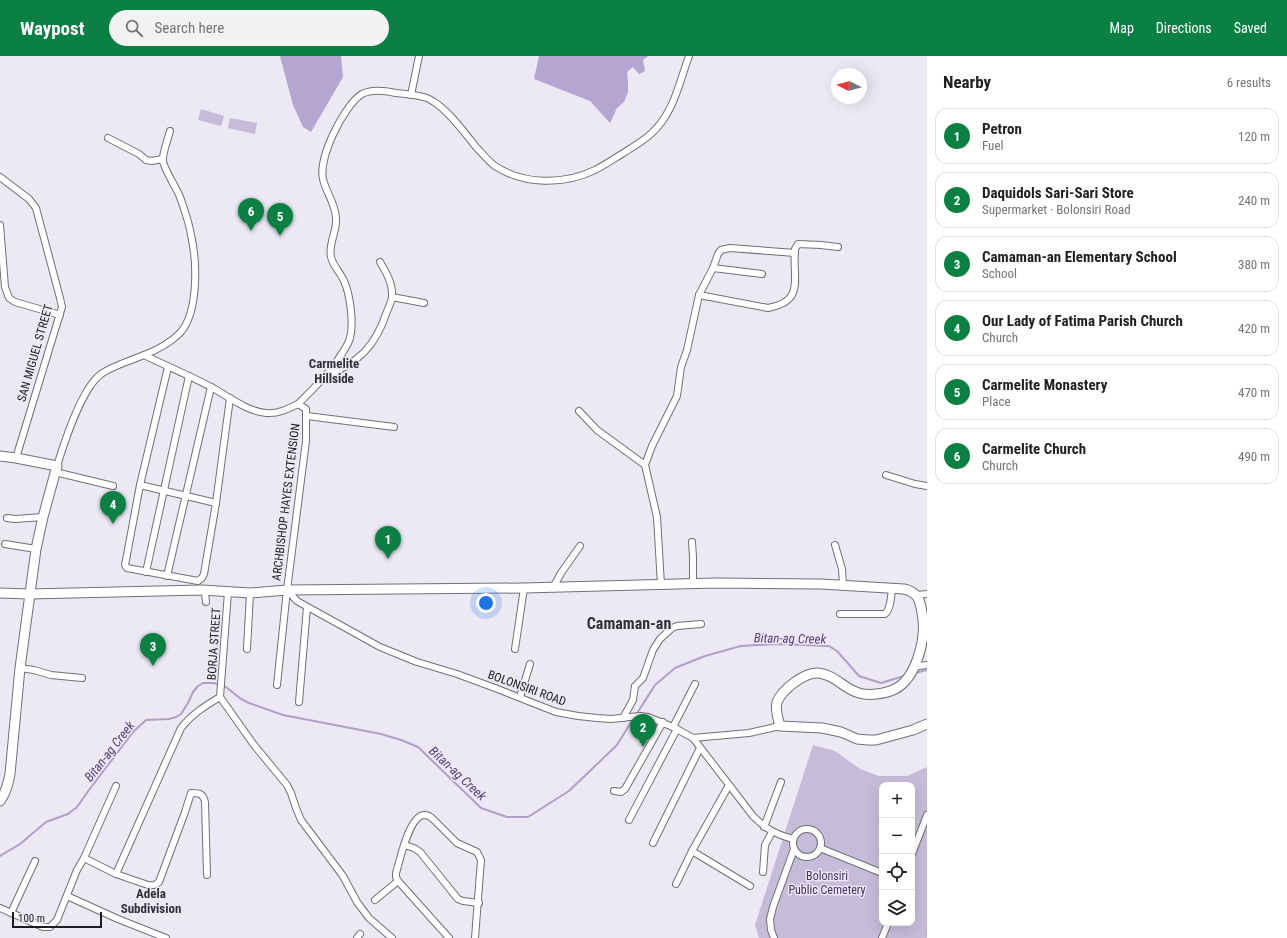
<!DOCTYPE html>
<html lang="en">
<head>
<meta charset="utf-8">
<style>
	:root { --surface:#fff; --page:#f2f2f2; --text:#202124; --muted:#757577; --line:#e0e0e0; --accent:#0b8043 }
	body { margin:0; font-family:"Roboto Condensed",sans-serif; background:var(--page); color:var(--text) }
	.controls { position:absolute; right:12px; bottom:12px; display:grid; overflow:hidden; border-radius:8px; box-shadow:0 4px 16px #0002 }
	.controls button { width:36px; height:36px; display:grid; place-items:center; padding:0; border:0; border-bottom:1px solid var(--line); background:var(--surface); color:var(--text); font:20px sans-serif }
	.compass { position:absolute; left:831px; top:12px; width:36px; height:36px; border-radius:50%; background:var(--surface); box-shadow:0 4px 16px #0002; rotate:276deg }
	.scale { position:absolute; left:12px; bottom:10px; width:90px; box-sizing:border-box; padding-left:4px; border:2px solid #1d1c20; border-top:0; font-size:11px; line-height:14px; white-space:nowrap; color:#1d1c20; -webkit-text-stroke:3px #ece8f4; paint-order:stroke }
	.you { position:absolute; left:486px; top:547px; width:14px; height:14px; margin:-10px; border:3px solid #fff; border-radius:50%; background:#1a73e8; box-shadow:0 0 0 6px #1a73e833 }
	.badge { display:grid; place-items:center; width:26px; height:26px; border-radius:50%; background:var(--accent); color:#fff; font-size:13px; font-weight:700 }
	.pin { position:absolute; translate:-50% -33px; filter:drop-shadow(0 1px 2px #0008) }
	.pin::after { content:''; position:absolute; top:21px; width:14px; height:12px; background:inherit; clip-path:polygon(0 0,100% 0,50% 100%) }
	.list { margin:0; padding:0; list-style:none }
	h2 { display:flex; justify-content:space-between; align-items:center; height:52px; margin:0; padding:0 16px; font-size:17px }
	h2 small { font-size:13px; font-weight:400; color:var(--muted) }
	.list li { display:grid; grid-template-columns:26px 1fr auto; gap:12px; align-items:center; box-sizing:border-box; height:56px; margin:0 8px 8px; padding:0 8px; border:1px solid var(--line); border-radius:12px }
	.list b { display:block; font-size:15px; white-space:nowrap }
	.list p { margin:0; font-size:13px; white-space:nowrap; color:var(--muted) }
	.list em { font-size:13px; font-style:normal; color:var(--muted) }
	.icon { flex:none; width:22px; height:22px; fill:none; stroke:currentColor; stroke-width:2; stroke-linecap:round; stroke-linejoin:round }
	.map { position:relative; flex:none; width:927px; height:882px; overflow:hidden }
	header { display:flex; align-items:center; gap:24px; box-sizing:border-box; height:56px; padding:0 20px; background:var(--accent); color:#fff }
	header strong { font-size:19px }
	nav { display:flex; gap:22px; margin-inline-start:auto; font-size:14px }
	.search { width:280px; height:36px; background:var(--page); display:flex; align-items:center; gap:10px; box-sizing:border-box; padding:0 14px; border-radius:22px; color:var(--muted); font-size:15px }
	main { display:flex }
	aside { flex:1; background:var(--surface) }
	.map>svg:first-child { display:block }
	.green { fill:#c5bcd9; fill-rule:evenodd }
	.forest { fill:#b4a6d0 }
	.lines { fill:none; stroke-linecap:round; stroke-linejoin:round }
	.stream { stroke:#aea0ca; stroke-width:2 }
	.street-casing { stroke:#726f79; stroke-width:8 }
	.secondary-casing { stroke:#726f79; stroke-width:11 }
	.street { stroke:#fff; stroke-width:6 }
	.secondary { stroke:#fff; stroke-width:9 }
	.labels { text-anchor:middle; stroke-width:3; stroke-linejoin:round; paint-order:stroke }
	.street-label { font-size:12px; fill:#1d1c20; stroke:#ece8f4 }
	.park-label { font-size:12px; fill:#463166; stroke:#ece8f4 }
	.neighbourhood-label { font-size:13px; font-weight:bold; fill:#333039; stroke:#ece8f4 }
	.water-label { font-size:13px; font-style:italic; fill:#543f75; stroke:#ece8f4 }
	.district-label { font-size:16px; font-weight:bold; fill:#333039; stroke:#ece8f4 }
</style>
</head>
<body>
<header>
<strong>Waypost</strong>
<div class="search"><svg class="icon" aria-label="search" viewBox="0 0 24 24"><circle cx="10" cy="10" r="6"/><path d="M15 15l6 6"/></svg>Search here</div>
<nav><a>Map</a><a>Directions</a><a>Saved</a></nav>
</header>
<main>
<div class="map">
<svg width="927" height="882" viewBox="0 0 927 882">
	<rect width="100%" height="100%" fill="#ece8f4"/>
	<g class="green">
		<path d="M201 53 224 60 221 70 198 64Z"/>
		<path d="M230 62 257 67 255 78 228 72Z"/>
		<path d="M813 689 835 695 860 713 879 720H907L927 711V882H759L755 869ZM882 729H912V867H882Z"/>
	</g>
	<g class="forest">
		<path d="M280 0H341L343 21 311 76 303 71 293 49Z"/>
		<path d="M539 0H648L643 4 645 15 639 18 633 11 627 16 628 25V36L624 46 617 52 610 67 590 45 534 23Z"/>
	</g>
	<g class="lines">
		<g class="stream">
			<path d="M915 617 927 614"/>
			<path d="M636 659 655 629 675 612 705 600 741 590 756 589 779 588 829 590 837 595 859 620 881 627 904 620"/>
			<path d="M0 800 20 788 46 766 68 758 77 751 89 734 133 676 146 664 169 663 176 661 181 658 188 647 193 636 198 630 203 627H214L226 631 241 643 249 647 283 659 381 678 401 684 418 691 481 752 507 761H528L569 735 617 689 633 663"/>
		</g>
		<defs>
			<g id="street">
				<path d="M411 39 419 0"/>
				<path d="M108 82 139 98 146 104 152 105 162 103"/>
				<path d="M0 121 29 143 36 152 60 242 62 251 16 402"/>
				<path d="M0 169 5 231 9 242 15 246 60 259"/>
				<path d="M713 212 762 218"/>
				<path d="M699 239 768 252C806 245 792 222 795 193L798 188 821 189 838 191"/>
				<path d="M392 241 424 247"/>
				<path d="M144 299C157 294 170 287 180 277 199 256 197 205 191 179 189 166 184 153 180 141 176 131 164 113 163 105 162 98 168 83 170 75"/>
				<path d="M168 311 140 429 126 504 125 509 127 512 198 525 202 522 204 518 216 447 230 342"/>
				<path d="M328 320C359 305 375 291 386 258 388 252 392 246 392 240 393 228 386 216 380 206"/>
				<path d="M298 348C312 334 326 321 337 305 342 297 348 290 350 282 354 267 350 238 344 225 340 216 333 210 331 201 328 188 337 176 336 163 336 148 326 137 323 123 318 102 344 49 362 38 371 33 387 35 396 37 405 38 419 39 427 42 430 43 434 46 437 48 452 59 464 76 476 91 482 97 488 105 495 110 524 129 564 129 595 114 605 109 615 102 625 96 639 87 653 79 663 64 676 45 681 22 689 0"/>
				<path d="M579 355 597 374 645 409 657 461 661 529"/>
				<path d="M307 360 394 371"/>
				<path d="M645 409 652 390 677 340 681 311 687 294 699 239 713 212 718 198 721 194 730 192 795 197"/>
				<path d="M57 410C64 387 82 332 101 318 114 309 130 305 144 299 166 310 189 319 211 331 228 340 246 355 266 357 278 358 288 353 298 348L306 353V385L287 534 277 629"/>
				<path d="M55 416 113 430"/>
				<path d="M886 419 915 428 927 430"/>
				<path d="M140 429 216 447"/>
				<path d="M7 462 15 463 43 461"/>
				<path d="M692 486 693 501V528"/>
				<path d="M5 488 36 493"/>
				<path d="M835 489 842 513 843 529"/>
				<path d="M146 516 189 320"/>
				<path d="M167 520 211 331"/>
				<path d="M554 530 561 517 580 490"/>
				<path d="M202 534 205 537 206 546"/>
				<path d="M287 534 297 545 380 591 417 606 457 618 495 632 556 656 578 660 597 662 611 663 640 660 648 661 673 671 693 682 753 760C766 773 775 778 793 783"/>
				<path d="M917 539 927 538"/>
				<path d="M840 558H885C891 553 891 540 892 532"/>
				<path d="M247 593 250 537"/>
				<path d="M515 593 524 532"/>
				<path d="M915 609 919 610 927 609"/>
				<path d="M20 612 34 614 51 619 82 622"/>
				<path d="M220 641 254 689 287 729 291 737 296 752 301 764 343 820 357 846 369 862 392 882"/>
				<path d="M220 641 228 536"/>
				<path d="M520 641 530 608"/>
				<path d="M299 646 307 551"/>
				<path d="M623 662 633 644 635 630 643 622 653 594 660 583 672 572 677 570 701 568"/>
				<path d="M673 671 695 628"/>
				<path d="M693 682 749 677 780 670"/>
				<path d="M614 735 621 736 625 733 663 666"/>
				<path d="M629 764 677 673"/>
				<path d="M764 771 781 726"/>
				<circle cx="807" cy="787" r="14"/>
				<path d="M653 787 700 692"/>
				<path d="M404 789 414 792 420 796 458 843 463 845 479 847"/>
				<path d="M820 792 882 817"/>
				<path d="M692 795 750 830"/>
				<path d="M912 798 927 759"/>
				<path d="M84 802 116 730"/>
				<path d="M763 816 765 789 772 776"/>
				<path d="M116 818 181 672C192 658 205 650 220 641"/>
				<path d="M676 828 692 795 729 729"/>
				<path d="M67 840 118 863 166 882"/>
				<path d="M375 844 398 825"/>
				<path d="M0 852 43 871H50L57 864 77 814 84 802 116 818 148 829C153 830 155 829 159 826L185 756 191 737C199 737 203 737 205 746L207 819"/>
				<path d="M11 857 35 805"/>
				<path d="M357 882 360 878"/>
				<path d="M449 882 398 825 396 821V817C400 804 409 760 424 759 428 759 431 761 433 763L457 787 477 796 481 804 475 882"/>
				<path d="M774 882 771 874 770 863 773 851 794 793"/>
				<path d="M882 882 888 867"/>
			</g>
			<g id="secondary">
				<path d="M0 400 16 402 57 410 43 461 36 493 20 612 10 718C8 728 6 737 0 745"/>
				<path d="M0 537 29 538 202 534 250 537 287 534 524 532 716 527 821 528 904 533C918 536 920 544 922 557 927 580 917 622 895 633 885 638 869 640 859 637 844 633 834 618 818 617 804 616 782 634 777 646 775 654 778 663 780 670L822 672 841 676 857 683 868 684H876L913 674 927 668"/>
			</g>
		</defs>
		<use href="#street" class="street-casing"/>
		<use href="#secondary" class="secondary-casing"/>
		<use href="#street" class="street"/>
		<use href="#secondary" class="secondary"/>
	</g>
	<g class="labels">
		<g class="street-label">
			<text transform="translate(35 297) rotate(-74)" y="4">SAN MIGUEL STREET</text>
			<text transform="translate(286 446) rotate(-83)" y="4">ARCHBISHOP HAYES EXTENSION</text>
			<text transform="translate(214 588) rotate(-86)" y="4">BORJA STREET</text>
			<text transform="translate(527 632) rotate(20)" y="4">BOLONSIRI ROAD</text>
		</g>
		<g class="park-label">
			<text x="827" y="824">Bolonsiri<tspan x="827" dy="14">Public Cemetery</tspan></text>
		</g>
		<g class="neighbourhood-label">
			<text x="334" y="312">Carmelite<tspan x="334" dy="15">Hillside</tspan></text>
			<text x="151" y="842">Adela<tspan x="151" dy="15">Subdivision</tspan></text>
		</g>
		<g class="water-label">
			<text transform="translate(790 582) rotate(1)" y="5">Bitan-ag Creek</text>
			<text transform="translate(109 695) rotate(-52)" y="5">Bitan-ag Creek</text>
			<text transform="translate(458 717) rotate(43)" y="5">Bitan-ag Creek</text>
		</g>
		<g class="district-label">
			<text x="629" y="573">Camaman-an</text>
		</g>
	</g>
</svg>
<div class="controls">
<button>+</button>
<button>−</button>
<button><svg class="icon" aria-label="locate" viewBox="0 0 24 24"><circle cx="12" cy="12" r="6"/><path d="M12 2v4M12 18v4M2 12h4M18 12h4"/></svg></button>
<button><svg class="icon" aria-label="layers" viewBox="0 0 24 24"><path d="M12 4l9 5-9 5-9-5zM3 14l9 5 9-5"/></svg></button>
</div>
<svg class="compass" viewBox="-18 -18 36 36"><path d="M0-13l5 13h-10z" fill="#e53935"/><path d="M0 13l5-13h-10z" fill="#757577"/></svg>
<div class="scale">100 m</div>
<div class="you"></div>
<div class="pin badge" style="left:388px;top:503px">1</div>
<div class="pin badge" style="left:643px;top:691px">2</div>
<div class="pin badge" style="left:153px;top:610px">3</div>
<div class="pin badge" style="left:113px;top:468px">4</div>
<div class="pin badge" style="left:280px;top:180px">5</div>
<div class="pin badge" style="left:251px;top:175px">6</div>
</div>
<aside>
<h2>Nearby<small>6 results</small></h2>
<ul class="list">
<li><span class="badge">1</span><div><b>Petron</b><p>Fuel</p></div><em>120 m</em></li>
<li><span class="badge">2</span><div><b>Daquidols Sari-Sari Store</b><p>Supermarket · Bolonsiri Road</p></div><em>240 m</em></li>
<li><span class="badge">3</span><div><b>Camaman-an Elementary School</b><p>School</p></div><em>380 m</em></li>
<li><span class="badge">4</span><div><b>Our Lady of Fatima Parish Church</b><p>Church</p></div><em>420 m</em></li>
<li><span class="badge">5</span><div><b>Carmelite Monastery</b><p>Place</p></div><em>470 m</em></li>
<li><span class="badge">6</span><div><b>Carmelite Church</b><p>Church</p></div><em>490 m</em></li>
</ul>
</aside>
</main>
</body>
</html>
